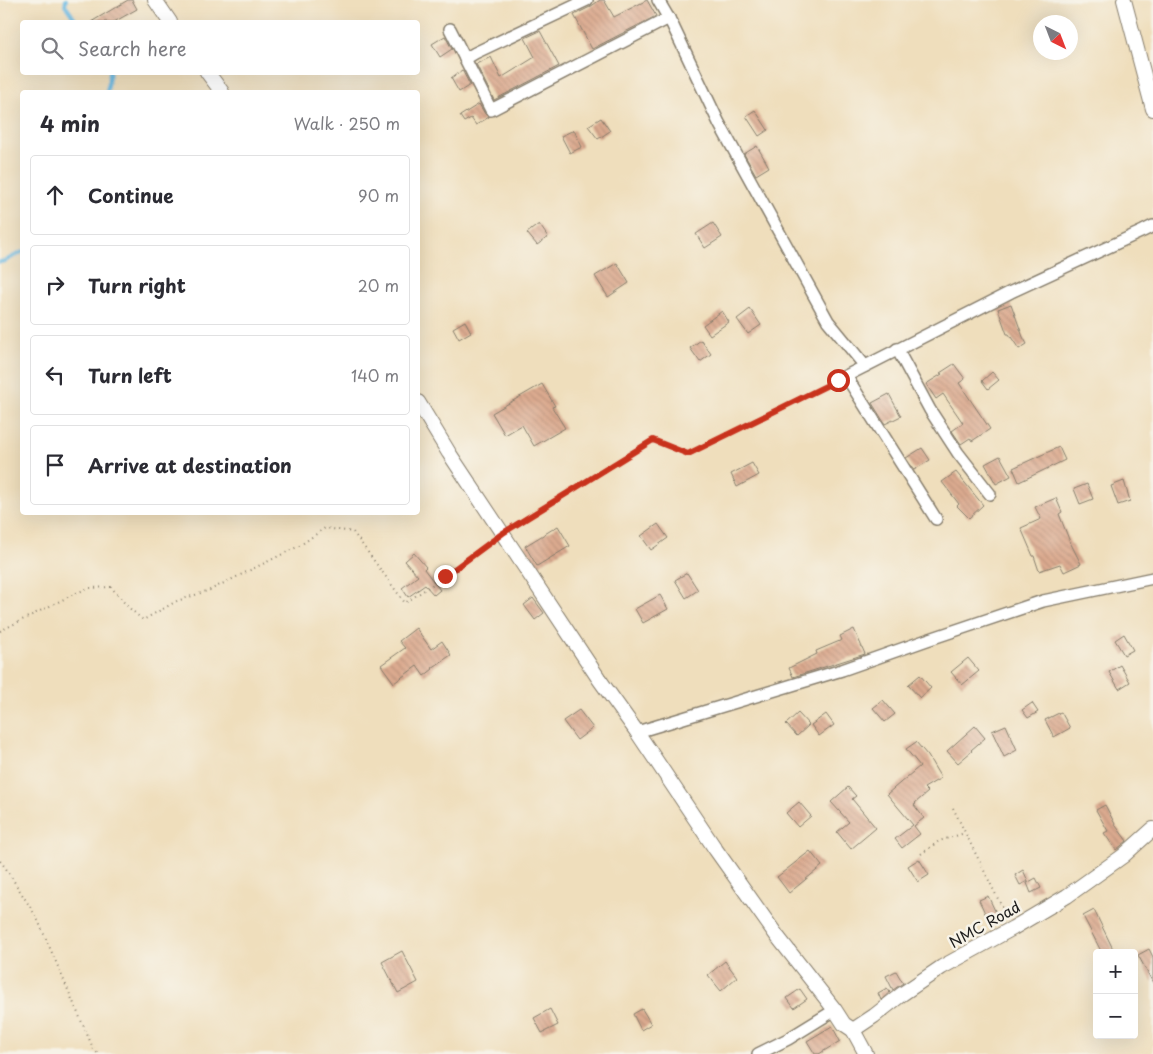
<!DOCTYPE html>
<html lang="en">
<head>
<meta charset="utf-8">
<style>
	:root { --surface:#fff; --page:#f2f2f3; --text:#2b2b33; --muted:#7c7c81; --line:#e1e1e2 }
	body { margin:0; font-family:"Playpen Sans",sans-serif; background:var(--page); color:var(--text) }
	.controls { position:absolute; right:15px; bottom:15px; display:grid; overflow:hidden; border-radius:5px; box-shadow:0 5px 20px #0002 }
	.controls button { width:45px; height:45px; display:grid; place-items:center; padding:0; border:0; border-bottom:1px solid var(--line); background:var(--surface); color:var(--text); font:25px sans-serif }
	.compass { position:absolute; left:1033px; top:15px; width:45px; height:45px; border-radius:50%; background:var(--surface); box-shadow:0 5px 20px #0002; rotate:138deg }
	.stop { position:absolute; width:15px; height:15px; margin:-11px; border:4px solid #c8321e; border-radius:50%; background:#fff }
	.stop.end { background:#c8321e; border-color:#fff; box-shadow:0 1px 5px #0008 }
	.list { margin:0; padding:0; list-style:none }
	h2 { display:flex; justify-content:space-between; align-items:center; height:65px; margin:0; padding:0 20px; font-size:21px }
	h2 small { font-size:16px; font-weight:400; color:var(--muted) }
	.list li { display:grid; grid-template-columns:32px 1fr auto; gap:15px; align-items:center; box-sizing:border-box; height:80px; margin:0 10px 10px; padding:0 10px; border:1px solid var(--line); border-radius:5px }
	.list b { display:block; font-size:19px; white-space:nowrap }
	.list em { font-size:16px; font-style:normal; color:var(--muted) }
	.icon { flex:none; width:28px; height:28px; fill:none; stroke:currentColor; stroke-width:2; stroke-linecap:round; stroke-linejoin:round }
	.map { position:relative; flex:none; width:1153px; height:1054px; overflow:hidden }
	.search { position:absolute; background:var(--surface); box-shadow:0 5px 20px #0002; left:20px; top:20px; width:400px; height:55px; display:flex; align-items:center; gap:12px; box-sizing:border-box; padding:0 18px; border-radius:5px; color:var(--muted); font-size:19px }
	.panel { position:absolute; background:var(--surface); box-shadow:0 5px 20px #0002; left:20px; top:90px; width:400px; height:425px; border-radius:5px }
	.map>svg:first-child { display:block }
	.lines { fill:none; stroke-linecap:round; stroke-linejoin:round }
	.stream { stroke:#69bae4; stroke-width:4 }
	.building { fill:url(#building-back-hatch) }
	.minor-casing { stroke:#867d6c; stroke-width:14 }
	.tertiary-casing { stroke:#867d6c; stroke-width:16 }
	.path { stroke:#867d6c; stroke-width:2; stroke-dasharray:1 4; stroke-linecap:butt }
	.minor { stroke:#fff; stroke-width:11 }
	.tertiary { stroke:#fff; stroke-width:14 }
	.route { stroke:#c8321e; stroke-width:6 }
	.labels { text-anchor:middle; stroke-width:5; stroke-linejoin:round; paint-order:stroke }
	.street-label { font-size:15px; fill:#1c1c1c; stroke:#f7f3e8 }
</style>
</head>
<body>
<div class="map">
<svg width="1153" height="1054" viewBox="0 0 1153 1054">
	<defs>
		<pattern id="building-back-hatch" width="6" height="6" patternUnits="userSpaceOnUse" patternTransform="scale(1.25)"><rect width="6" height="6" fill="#dbaa8f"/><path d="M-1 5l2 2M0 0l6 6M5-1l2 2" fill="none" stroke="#bb927b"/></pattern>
	</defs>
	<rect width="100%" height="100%" fill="#f7f3e8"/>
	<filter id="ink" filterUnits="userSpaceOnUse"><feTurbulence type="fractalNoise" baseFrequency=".02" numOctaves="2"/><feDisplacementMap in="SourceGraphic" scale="10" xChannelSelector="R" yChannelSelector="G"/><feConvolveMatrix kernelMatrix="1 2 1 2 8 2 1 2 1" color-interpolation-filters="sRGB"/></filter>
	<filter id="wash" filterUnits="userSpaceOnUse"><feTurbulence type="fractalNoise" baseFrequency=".0096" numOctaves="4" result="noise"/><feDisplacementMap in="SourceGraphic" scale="20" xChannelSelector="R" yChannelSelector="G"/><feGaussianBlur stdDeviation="1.12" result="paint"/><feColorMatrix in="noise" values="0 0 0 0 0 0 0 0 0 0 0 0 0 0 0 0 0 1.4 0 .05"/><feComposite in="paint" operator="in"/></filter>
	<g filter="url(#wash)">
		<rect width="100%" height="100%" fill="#efdebc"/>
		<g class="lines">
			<g class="stream">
				<path d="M66 0 65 5 77 22"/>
				<path d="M107 92 110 72"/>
				<path d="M0 262 5 261 22 252"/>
			</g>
		</g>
		<g id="blocks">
			<g class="building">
				<path d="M128 0H132L137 9 114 22H91Z"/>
				<path d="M600 0H604L614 17 647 0 656 16 592 49 574 15 590 7Z"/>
				<path d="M540 31 559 66 494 100 476 64 491 57 501 78 535 57 525 38Z"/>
				<path d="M445 36 452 49 440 57 432 44Z"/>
				<path d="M462 70 470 85 459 92 451 78Z"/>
				<path d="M479 104 485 114 489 117 476 125 471 118 464 122 460 116Z"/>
				<path d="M755 110 768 130 759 136 746 116Z"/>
				<path d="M601 118 610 131 598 139 588 126Z"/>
				<path d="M574 130 582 147 570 153 561 136Z"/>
				<path d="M757 146 769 167 756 175 744 154Z"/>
				<path d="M713 223 722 237 705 248 696 234Z"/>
				<path d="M539 224 548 237 537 245 527 233Z"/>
				<path d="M617 263 629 283 608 297 595 276Z"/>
				<path d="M1011 304 1023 337 1027 344 1019 349 1009 334H1007L998 309Z"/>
				<path d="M750 309 761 325 748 334 737 319Z"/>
				<path d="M722 311 729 322 710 335 703 325Z"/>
				<path d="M465 321 471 332 459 339 453 328Z"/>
				<path d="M701 340 711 354 700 362 690 348Z"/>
				<path d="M954 364 965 379 959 383 990 429 972 441 970 438 961 444 952 431 963 423 943 394 936 399 926 384 942 374 940 373Z"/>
				<path d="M992 372 999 380 988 389 982 381Z"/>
				<path d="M542 384 555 406 552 407 565 428 534 446 522 425 505 435 492 413Z"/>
				<path d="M889 394 901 416 885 424 872 403Z"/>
				<path d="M1059 447 1065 460 1019 482 1013 468Z"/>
				<path d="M922 448 930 460 914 470 906 458Z"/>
				<path d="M1000 456 1011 476 996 484 985 464Z"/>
				<path d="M752 463 759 475 737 487 731 474Z"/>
				<path d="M956 472 983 505 969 518 957 506 959 504 942 482Z"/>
				<path d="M1124 481 1130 501 1118 505 1111 486Z"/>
				<path d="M1087 484 1093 499 1080 504 1074 489Z"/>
				<path d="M1056 498 1062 512 1059 514 1070 542 1081 564 1064 572 1060 564 1039 571 1034 556H1033L1021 528 1041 519 1035 507Z"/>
				<path d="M658 524 668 538 651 550 641 536Z"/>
				<path d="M558 526 570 546 537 566 525 546Z"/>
				<path d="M414 553 426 567 424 569 440 590 434 595 425 585 408 597 402 588 418 576 405 561Z"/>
				<path d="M687 573 698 590 686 598 675 580Z"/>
				<path d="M660 595 668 609 643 623 635 609Z"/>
				<path d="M533 598 544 613 535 620 524 605Z"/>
				<path d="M416 628 431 649 442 641 451 655 432 668 433 669 424 676 417 666 394 683 381 665 405 648 399 641Z"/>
				<path d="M854 629 865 654 793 677 789 668 817 654 816 651 842 640 840 636Z"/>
				<path d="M1124 634 1133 650 1124 655 1115 640Z"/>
				<path d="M968 658 979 671 962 685 951 672Z"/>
				<path d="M1120 665 1130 682 1119 689 1109 672Z"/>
				<path d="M920 675 931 688 920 698 908 685Z"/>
				<path d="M883 700 895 714 885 722 873 708Z"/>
				<path d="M1032 703 1038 712 1028 718 1022 710Z"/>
				<path d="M579 710 593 728 577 740 563 721Z"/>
				<path d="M1061 712 1070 728 1054 737 1045 720Z"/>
				<path d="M798 713 809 725 797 736 786 724Z"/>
				<path d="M826 714 834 725 819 736 811 725Z"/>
				<path d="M1006 725 1017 750 1004 757 992 731Z"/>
				<path d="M975 726 985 738 971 750 972 751 958 763 947 751Z"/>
				<path d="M916 742 928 756 941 778 924 788 928 792 915 803 916 804 914 805 924 818 914 826 920 834 902 848 895 839 913 825 887 794 920 766 906 749Z"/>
				<path d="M848 787 856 796 852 799 876 828 851 849 837 832 849 822 831 802Z"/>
				<path d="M799 802 811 816 798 827 786 813Z"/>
				<path d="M1105 805 1116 826 1127 841 1116 850 1104 833 1108 831 1096 810Z"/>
				<path d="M810 851 822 866 789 893 777 877Z"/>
				<path d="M919 859 929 875 918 882 908 866Z"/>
				<path d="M1023 870 1028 881 1020 885 1015 875Z"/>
				<path d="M1036 878 1041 888 1031 893 1027 883Z"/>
				<path d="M988 896 998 917 989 922 979 900Z"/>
				<path d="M1094 910 1113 949 1106 953H1102L1083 916Z"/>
				<path d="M1149 949 1153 957V983L1138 955Z"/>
				<path d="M402 951 418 982 398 993 382 962Z"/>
				<path d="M725 961 737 977 721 991 708 975Z"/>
				<path d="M896 971 903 983 893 990 886 976Z"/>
				<path d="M887 988 890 992 881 1000 878 993Z"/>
				<path d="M800 989 807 999 794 1008 787 998Z"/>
				<path d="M550 1009 558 1025 542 1033 534 1018Z"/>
				<path d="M642 1009 651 1024 641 1030 633 1014Z"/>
				<path d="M832 1026 840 1041 819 1054H815L807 1041Z"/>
			</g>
		</g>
	</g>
	<g filter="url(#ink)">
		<use href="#blocks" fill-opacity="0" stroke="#867d6c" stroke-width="1"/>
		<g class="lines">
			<defs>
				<g id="minor">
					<path d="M658 0 672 24 719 123 828 321 865 366"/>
					<path d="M450 29 491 110 669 18"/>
					<path d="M465 59 475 53 587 0"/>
					<path d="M897 349 930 410 958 453 990 494"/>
					<path d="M846 376 936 519"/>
					<path d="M838 380 1011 292 1143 231 1153 226"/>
					<path d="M637 732 842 670 927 640 1043 601 1153 578"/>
					<path d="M758 1054 788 1039 835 1010"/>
				</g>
				<g id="tertiary">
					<path d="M155 0 170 22"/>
					<path d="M1124 0 1153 109"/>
					<path d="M207 72 222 92"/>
					<path d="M418 402 449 453 599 679 637 732 716 850 777 936 835 1010 844 1024 853 1030 866 1054"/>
					<path d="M853 1030 874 1016 902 994 942 967 1013 928 1067 896 1123 856 1153 829"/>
				</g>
			</defs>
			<use href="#minor" class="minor-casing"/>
			<use href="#tertiary" class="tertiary-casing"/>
			<g class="path">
				<path d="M514 526 653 440 689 454 829 384"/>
				<path d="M0 631 76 593 89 588 111 587 128 607 143 620 177 601 210 590 299 546 325 528 353 532 405 603 445 576 492 541"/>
				<path d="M953 808 1007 917"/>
				<path d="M921 854 939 841 965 833"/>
				<path d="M0 861 5 867 37 918 93 1048 98 1054"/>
			</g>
			<use href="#minor" class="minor"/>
			<use href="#tertiary" class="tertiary"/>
		</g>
	</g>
	<g class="lines" filter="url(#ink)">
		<path class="route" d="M445 576 503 533 653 440 688 454 838 380"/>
	</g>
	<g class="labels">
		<g class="street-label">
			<text transform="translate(985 925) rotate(-29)" y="5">NMC Road</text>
		</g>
	</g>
</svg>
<div class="controls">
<button>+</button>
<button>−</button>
</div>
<svg class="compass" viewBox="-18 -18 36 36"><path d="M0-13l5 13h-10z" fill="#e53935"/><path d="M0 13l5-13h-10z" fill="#7c7c81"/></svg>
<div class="stop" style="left:838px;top:380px"></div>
<div class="stop end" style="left:445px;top:576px"></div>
<div class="search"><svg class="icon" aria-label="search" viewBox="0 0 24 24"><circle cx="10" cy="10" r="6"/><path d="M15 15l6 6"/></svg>Search here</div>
<section class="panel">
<h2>4 min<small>Walk · 250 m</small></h2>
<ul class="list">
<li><svg class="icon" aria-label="ahead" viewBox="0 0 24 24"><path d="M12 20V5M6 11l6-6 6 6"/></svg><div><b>Continue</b></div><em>90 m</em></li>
<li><svg class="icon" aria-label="right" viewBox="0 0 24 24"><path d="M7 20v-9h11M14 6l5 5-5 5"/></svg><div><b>Turn right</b></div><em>20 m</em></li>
<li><svg class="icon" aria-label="left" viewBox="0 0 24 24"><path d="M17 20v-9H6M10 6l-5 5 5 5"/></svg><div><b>Turn left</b></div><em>140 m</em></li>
<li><svg class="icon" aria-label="arrive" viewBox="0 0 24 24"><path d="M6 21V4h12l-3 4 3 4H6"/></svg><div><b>Arrive at destination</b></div></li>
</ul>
</section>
</div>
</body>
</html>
